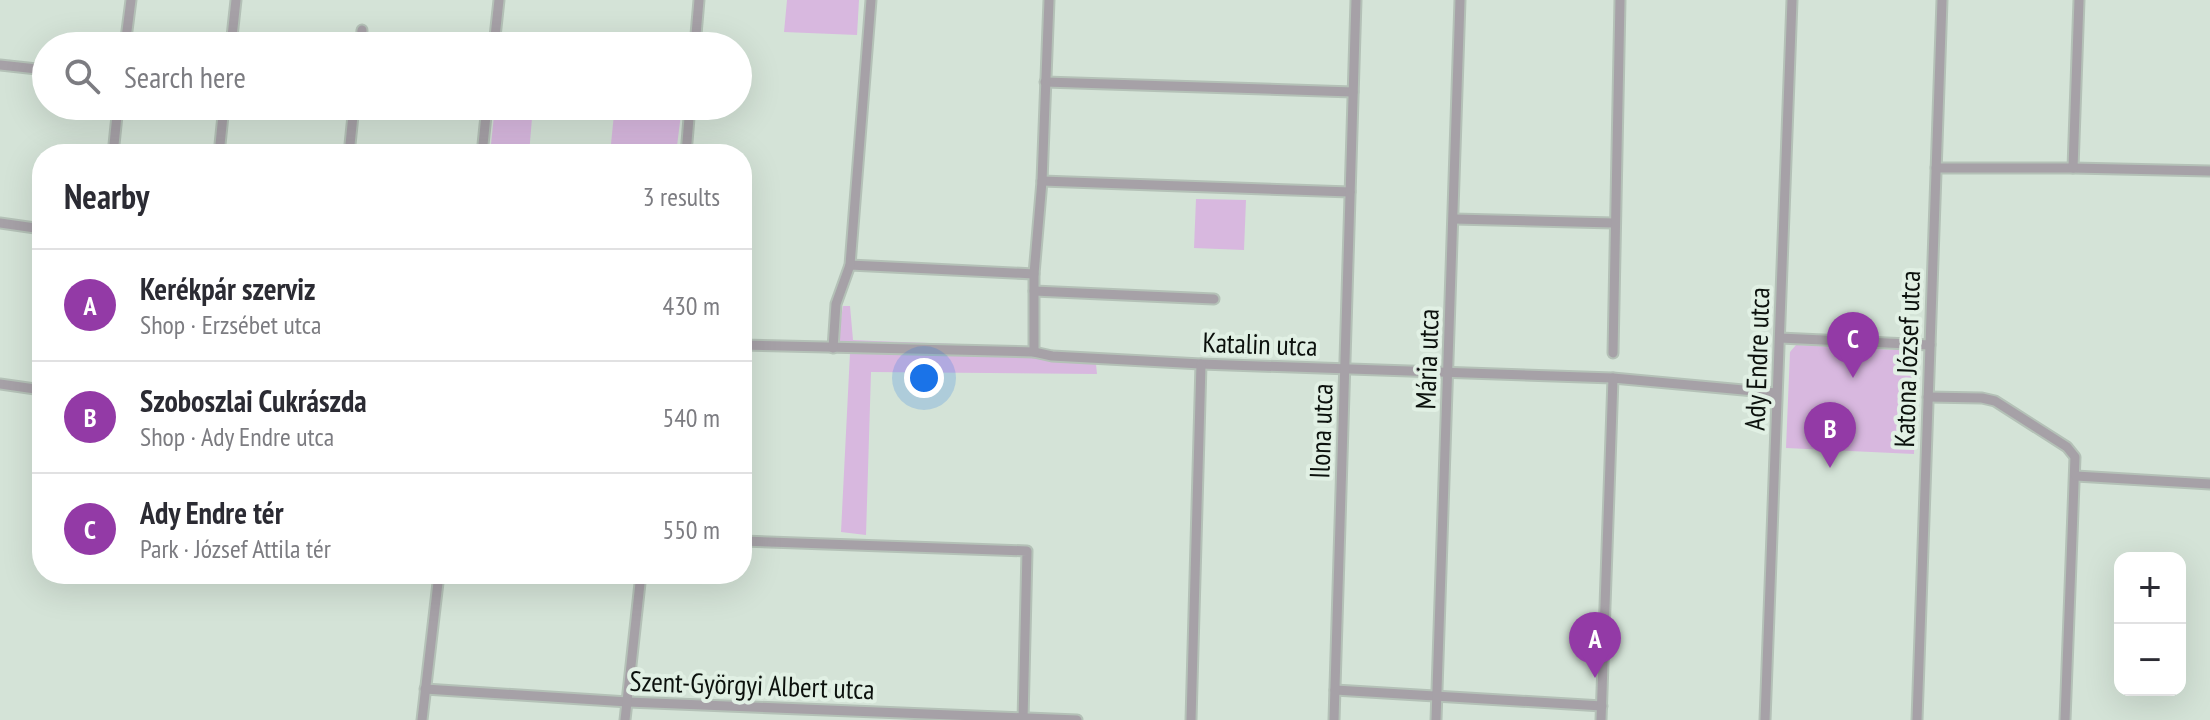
<!DOCTYPE html>
<html lang="en">
<head>
<meta charset="utf-8">
<style>
	:root { --surface:#fff; --page:#f7f7f7; --text:#2b2b33; --muted:#7c7c81; --line:#e1e1e2; --accent:#933aa6 }
	body { margin:0; font-family:"PT Sans Narrow",sans-serif; background:var(--page); color:var(--text) }
	.controls { position:absolute; right:24px; bottom:24px; display:grid; overflow:hidden; border-radius:16px; box-shadow:0 8px 32px #0002 }
	.controls button { width:72px; height:72px; display:grid; place-items:center; padding:0; border:0; border-bottom:2px solid var(--line); background:var(--surface); color:var(--text); font:40px sans-serif }
	.you { position:absolute; left:924px; top:378px; width:28px; height:28px; margin:-20px; border:6px solid #fff; border-radius:50%; background:#1a73e8; box-shadow:0 0 0 12px #1a73e833 }
	.badge { display:grid; place-items:center; width:52px; height:52px; border-radius:50%; background:var(--accent); color:#fff; font-size:26px; font-weight:700 }
	.pin { position:absolute; translate:-50% -66px; filter:drop-shadow(0 2px 4px #0008) }
	.pin::after { content:''; position:absolute; top:42px; width:28px; height:24px; background:inherit; clip-path:polygon(0 0,100% 0,50% 100%) }
	.list { margin:0; padding:0; list-style:none }
	h2 { display:flex; justify-content:space-between; align-items:center; height:104px; margin:0; padding:0 32px; font-size:34px }
	h2 small { font-size:26px; font-weight:400; color:var(--muted) }
	.list li { display:grid; grid-template-columns:52px 1fr auto; gap:24px; align-items:center; box-sizing:border-box; height:112px; padding:0 32px; border-top:2px solid var(--line) }
	.list b { display:block; font-size:30px; white-space:nowrap }
	.list p { margin:0; font-size:26px; white-space:nowrap; color:var(--muted) }
	.list em { font-size:26px; font-style:normal; color:var(--muted) }
	.icon { flex:none; width:44px; height:44px; fill:none; stroke:currentColor; stroke-width:2; stroke-linecap:round; stroke-linejoin:round }
	.map { position:relative; flex:none; width:2210px; height:720px; overflow:hidden }
	.search { position:absolute; background:var(--surface); box-shadow:0 8px 32px #0002; left:32px; top:32px; width:720px; height:88px; display:flex; align-items:center; gap:20px; box-sizing:border-box; padding:0 28px; border-radius:44px; color:var(--muted); font-size:30px }
	.panel { position:absolute; background:var(--surface); box-shadow:0 8px 32px #0002; left:32px; top:144px; width:720px; height:440px; border-radius:32px }
	.map>svg:first-child { display:block }
	.green { fill:#d8b8df }
	.lines { fill:none; stroke-linecap:round; stroke-linejoin:round }
	.street-casing { stroke:#b4c1b7; stroke-width:13 }
	.street { stroke:#a6a1a7; stroke-width:9 }
	.labels { text-anchor:middle; stroke-width:8; stroke-linejoin:round; paint-order:stroke }
	.street-label { font-size:28px; fill:#0c110d; stroke:#e1f0e4 }
</style>
</head>
<body>
<div class="map">
<svg width="2210" height="720" viewBox="0 0 2210 720">
	<rect width="100%" height="100%" fill="#d4e3d7"/>
	<g class="green">
		<path d="M787 0H859L857 35 784 32Z"/>
		<path d="M495 106H533L529 154H490Z"/>
		<path d="M614 114H681L676 154H610Z"/>
		<path d="M1196 199 1246 200 1244 250 1194 248Z"/>
		<path d="M843 306H850L853 340C910 343 967 343 1023 348 1049 350 1071 362 1096 364L1097 374 871 372 866 535 841 532 850 353 838 339Z"/>
		<path d="M1796 345 1917 351 1914 454 1786 448 1790 352Z"/>
	</g>
	<g class="lines">
		<defs>
			<g id="street">
				<path d="M125 46 131 0"/>
				<path d="M231 46 236 0"/>
				<path d="M361 46 362 30"/>
				<path d="M494 46 499 0"/>
				<path d="M695 46 699 0"/>
				<path d="M0 65 46 70"/>
				<path d="M1045 82 1353 92"/>
				<path d="M113 154 118 106"/>
				<path d="M219 154 224 106"/>
				<path d="M349 154 354 106"/>
				<path d="M482 154 487 106"/>
				<path d="M686 154 690 106"/>
				<path d="M1936 168H2073L2210 171"/>
				<path d="M2073 168 2079 0"/>
				<path d="M1042 181 1350 192"/>
				<path d="M1454 219 1614 223"/>
				<path d="M0 223 42 229"/>
				<path d="M850 265 1034 274"/>
				<path d="M1034 291 1214 299"/>
				<path d="M1780 338 1930 345"/>
				<path d="M742 345 1034 352 1052 356 1201 364 1613 378 1776 393"/>
				<path d="M833 348 836 304 850 265 871 0"/>
				<path d="M1034 352V274L1042 181 1049 0"/>
				<path d="M1613 353 1620 0"/>
				<path d="M0 384 42 390"/>
				<path d="M1928 397 1982 398 1995 401 2067 447 2075 457 2065 720"/>
				<path d="M2076 476 2210 484"/>
				<path d="M742 541 1027 551 1023 720"/>
				<path d="M425 689 628 702 1077 720"/>
				<path d="M1335 690 1602 706"/>
				<path d="M422 720 439 574"/>
				<path d="M625 720 641 574"/>
				<path d="M1191 720 1201 364"/>
				<path d="M1334 720 1356 0"/>
				<path d="M1436 720 1460 0"/>
				<path d="M1601 720 1613 378"/>
				<path d="M1765 720 1792 0"/>
				<path d="M1917 720 1942 0"/>
			</g>
		</defs>
		<use href="#street" class="street-casing"/>
		<use href="#street" class="street"/>
	</g>
	<g class="labels">
		<g class="street-label">
			<text transform="translate(1260 344) rotate(2)" y="10">Katalin utca</text>
			<text transform="translate(1427 359) rotate(-88)" y="10">Mária utca</text>
			<text transform="translate(1757 359) rotate(-88)" y="10">Ady Endre utca</text>
			<text transform="translate(1907 359) rotate(-88)" y="10">Katona József utca</text>
			<text transform="translate(1321 431) rotate(-88)" y="10">Ilona utca</text>
			<text transform="translate(752 685) rotate(2)" y="10">Szent-Györgyi Albert utca</text>
		</g>
	</g>
</svg>
<div class="controls">
<button>+</button>
<button>−</button>
</div>
<div class="you"></div>
<div class="pin badge" style="left:1595px;top:678px">A</div>
<div class="pin badge" style="left:1830px;top:468px">B</div>
<div class="pin badge" style="left:1853px;top:378px">C</div>
<div class="search"><svg class="icon" aria-label="search" viewBox="0 0 24 24"><circle cx="10" cy="10" r="6"/><path d="M15 15l6 6"/></svg>Search here</div>
<section class="panel">
<h2>Nearby<small>3 results</small></h2>
<ul class="list">
<li><span class="badge">A</span><div><b>Kerékpár szerviz</b><p>Shop · Erzsébet utca</p></div><em>430 m</em></li>
<li><span class="badge">B</span><div><b>Szoboszlai Cukrászda</b><p>Shop · Ady Endre utca</p></div><em>540 m</em></li>
<li><span class="badge">C</span><div><b>Ady Endre tér</b><p>Park · József Attila tér</p></div><em>550 m</em></li>
</ul>
</section>
</div>
</body>
</html>
